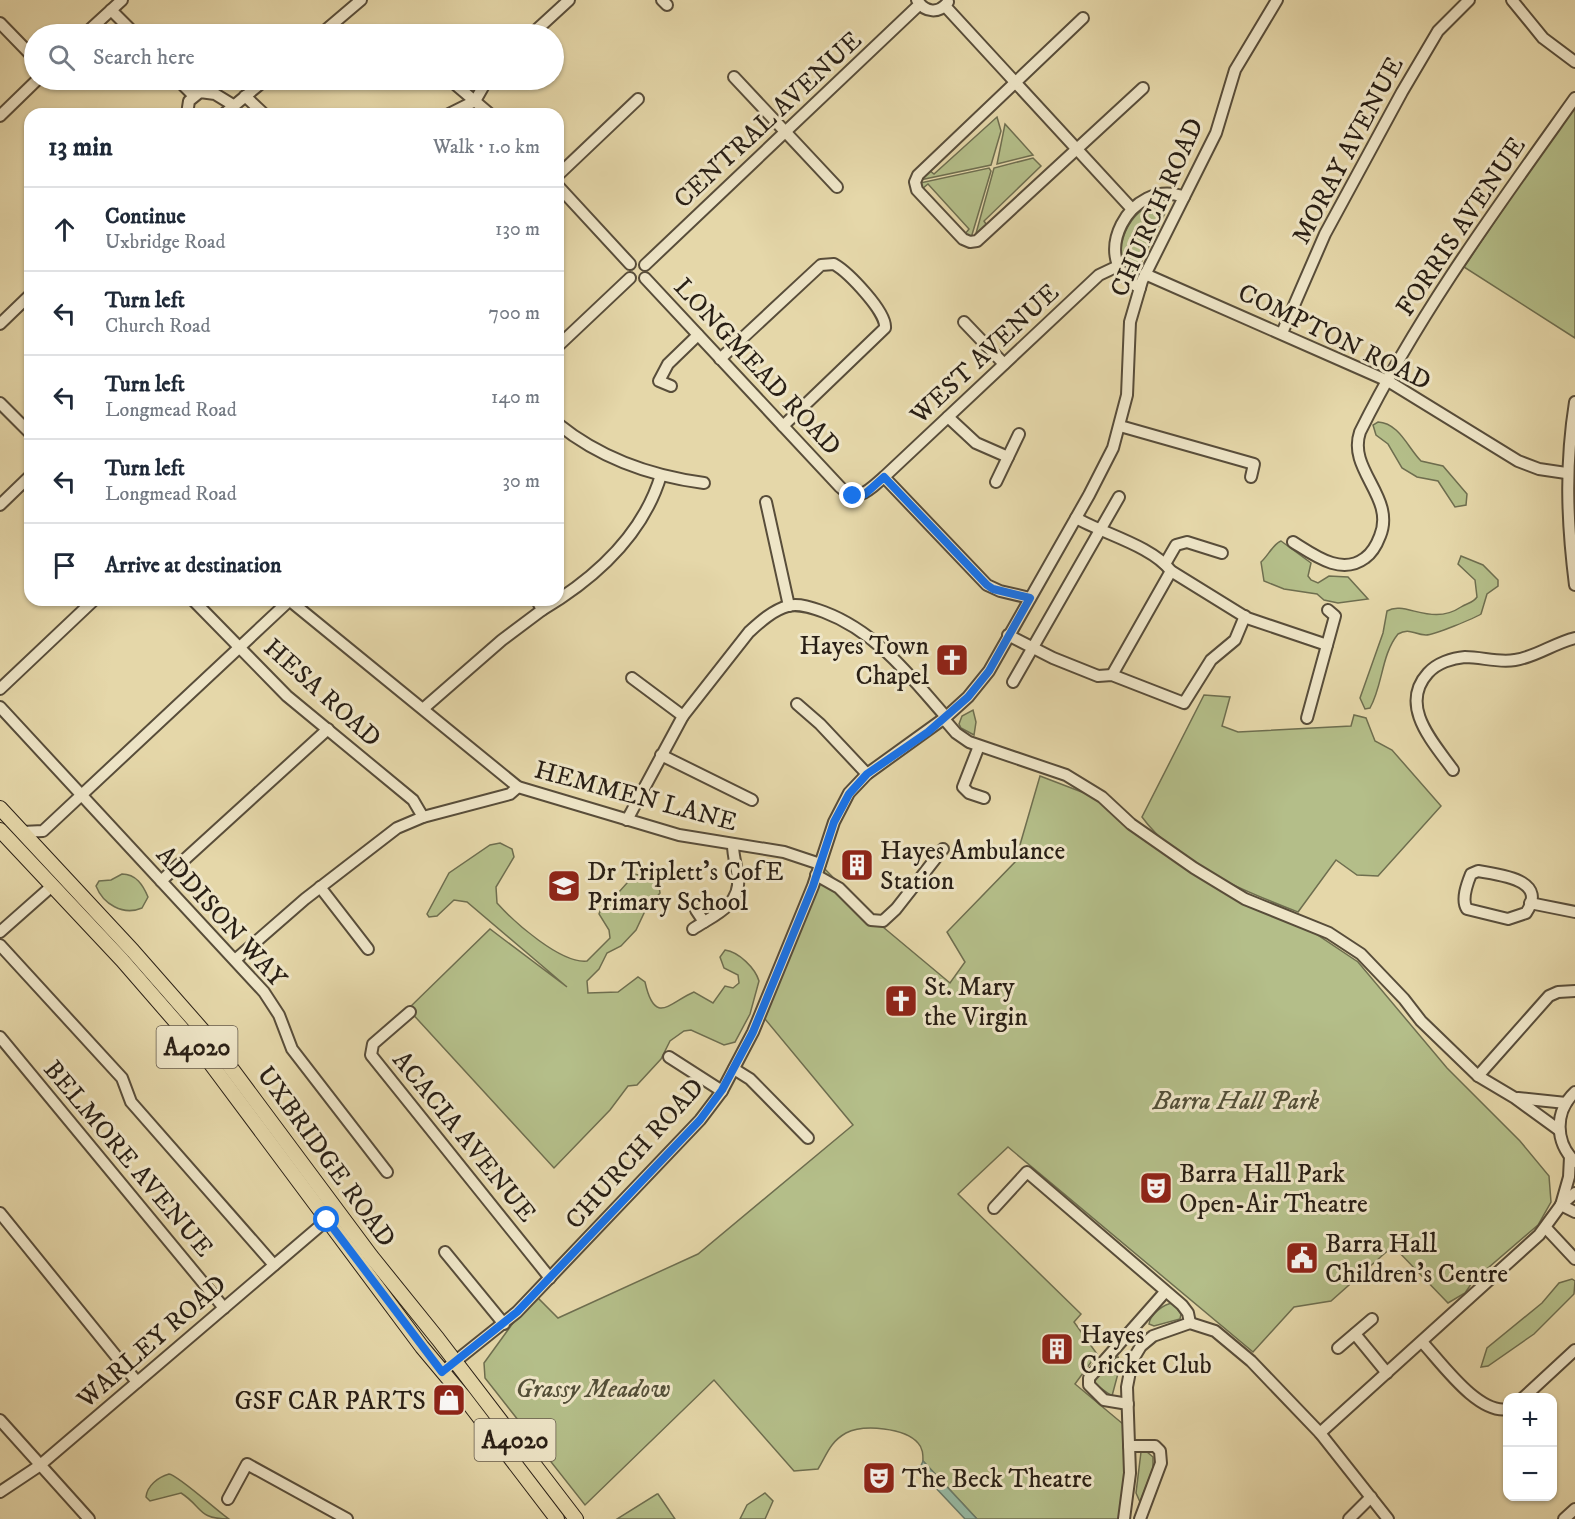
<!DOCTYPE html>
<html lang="en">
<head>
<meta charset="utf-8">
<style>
	:root { --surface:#fff; --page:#f6f6f7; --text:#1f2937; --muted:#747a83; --line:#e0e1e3 }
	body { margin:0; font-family:"IM FELL DW Pica",serif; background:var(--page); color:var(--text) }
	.controls { position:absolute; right:18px; bottom:18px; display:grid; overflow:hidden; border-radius:12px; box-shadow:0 2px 4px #0004 }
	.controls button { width:54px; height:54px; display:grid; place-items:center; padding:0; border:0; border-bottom:2px solid var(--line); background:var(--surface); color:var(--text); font:30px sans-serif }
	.stop { position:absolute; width:18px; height:18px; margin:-14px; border:4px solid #1a73e8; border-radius:50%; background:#fff }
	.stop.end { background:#1a73e8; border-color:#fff; box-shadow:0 2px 6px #0008 }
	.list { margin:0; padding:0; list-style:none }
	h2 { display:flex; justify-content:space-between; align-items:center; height:78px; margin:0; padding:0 24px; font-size:26px }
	h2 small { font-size:20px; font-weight:400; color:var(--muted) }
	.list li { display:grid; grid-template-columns:39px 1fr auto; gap:18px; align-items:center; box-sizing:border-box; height:84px; padding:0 24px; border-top:2px solid var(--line) }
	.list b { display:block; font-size:22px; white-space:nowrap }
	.list p { margin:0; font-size:20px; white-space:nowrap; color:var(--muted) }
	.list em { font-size:20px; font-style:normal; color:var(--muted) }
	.icon { flex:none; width:33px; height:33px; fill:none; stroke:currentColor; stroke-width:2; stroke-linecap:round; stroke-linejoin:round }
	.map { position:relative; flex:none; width:1575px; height:1519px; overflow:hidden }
	.search { position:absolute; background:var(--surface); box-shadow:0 2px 4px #0004; left:24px; top:24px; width:540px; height:66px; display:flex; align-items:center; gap:15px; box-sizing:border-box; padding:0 21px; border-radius:33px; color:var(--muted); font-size:22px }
	.panel { position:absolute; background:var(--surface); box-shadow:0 2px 4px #0004; left:24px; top:108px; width:540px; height:498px; border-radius:18px }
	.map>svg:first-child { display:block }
	.green { fill:#b4be89; stroke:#6e6e4f; stroke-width:1.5 }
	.water { fill:#97baa4; stroke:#6b7c6b; stroke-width:1.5 }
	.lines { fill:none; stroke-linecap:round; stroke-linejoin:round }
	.minor-casing { stroke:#584d3a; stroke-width:14 }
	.major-casing { stroke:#291f15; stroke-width:16 }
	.minor { stroke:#eee5c7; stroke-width:10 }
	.major { stroke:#e5d7a9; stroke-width:14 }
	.route { stroke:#1a73e8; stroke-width:8 }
	.labels { text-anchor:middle; stroke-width:6; stroke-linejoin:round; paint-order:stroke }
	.shield { fill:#eee5c7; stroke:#645a4a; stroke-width:1.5 }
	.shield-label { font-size:24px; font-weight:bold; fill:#291f15 }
	.street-label { font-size:26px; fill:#291f15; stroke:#eee5c7 }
	.poi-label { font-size:26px; fill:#291f15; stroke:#eee5c7; text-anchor:start }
	.park-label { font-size:26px; font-style:italic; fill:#534f38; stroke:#eee5c7 }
</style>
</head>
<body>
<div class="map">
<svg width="1575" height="1519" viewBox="0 0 1575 1519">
	<rect width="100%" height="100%" fill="#e5d7a9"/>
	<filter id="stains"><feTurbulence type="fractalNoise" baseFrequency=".00333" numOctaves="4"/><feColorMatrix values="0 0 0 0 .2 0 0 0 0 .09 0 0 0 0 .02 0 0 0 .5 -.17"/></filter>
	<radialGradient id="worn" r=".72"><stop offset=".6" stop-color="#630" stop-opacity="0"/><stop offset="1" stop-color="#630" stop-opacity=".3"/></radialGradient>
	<g class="green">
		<path d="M1575 103V338L1464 267Z"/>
		<path d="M997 117 1001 131 991 165 920 180 929 170 934 174Z"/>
		<path d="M1005 124 1033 155 997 164Z"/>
		<path d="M1033 158 1041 166 984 221 988 227 975 237 994 168Z"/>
		<path d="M989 168 991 171 971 238 965 234 969 229 928 184 922 189 920 183Z"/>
		<path d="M1151 206 1163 209 1165 213 1138 269 1131 272C1108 259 1128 211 1151 206Z"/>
		<path d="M1378 422C1399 423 1408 448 1421 461L1443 466 1467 494 1466 505 1455 507 1438 481 1417 477 1402 468 1388 444 1376 435 1373 425Z"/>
		<path d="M1281 541 1311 563 1308 576 1311 580 1318 583 1329 576 1348 577 1368 599 1338 603 1324 600 1317 594 1284 589 1264 581 1261 562C1268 556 1273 544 1281 541Z"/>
		<path d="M1461 556 1483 565 1498 580V586L1487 594 1481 614C1475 618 1434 635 1426 635 1414 635 1410 627 1398 634 1381 655 1383 685 1370 708L1365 709 1360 698 1383 633 1387 611C1405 600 1431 627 1461 607 1467 603 1473 603 1477 597L1475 580 1458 564Z"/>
		<path d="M1204 695 1230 697 1222 726 1238 732 1351 726 1354 715 1366 718 1375 741 1392 750 1441 806 1378 876 1357 875 1336 860 1298 912C1244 891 1177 865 1142 817Z"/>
		<path d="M973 710 976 722 974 735 961 728 959 724 962 716Z"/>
		<path d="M1040 776 1100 799 1140 836 1310 930 1358 962 1447 1068 1520 1141 1549 1176 1551 1202 1538 1225 1474 1280 1465 1293 1448 1303 1393 1246 1331 1301 1294 1307 1253 1352 1008 1147 958 1194 1081 1314 1074 1322 1097 1354 1075 1384 1123 1424 1125 1477 1119 1519H977L923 1461C923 1455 923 1448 918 1443 905 1428 864 1424 846 1433 830 1442 827 1454 818 1469L794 1471 714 1380 585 1505 485 1378 484 1363 534 1294 558 1318 698 1254 853 1125 760 1013 820 864 877 922 950 983 965 962 947 932 1015 862Z"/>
		<path d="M500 843 512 849 514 857 496 887 497 903C514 922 561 964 587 961L610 938 609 930 599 914 603 904 619 892 635 874 658 880 660 893 646 909 636 930 621 946 607 953 599 969 587 981 588 993 618 992 638 977 645 982C655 1027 670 1002 694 992L713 1003 725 986 733 988 739 983 738 975 724 968 720 957 725 950C739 952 755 968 759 981L750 1014 735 1042 724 1045 691 1030 684 1031 670 1041 661 1059 637 1085 628 1086 610 1110 554 1168 408 1009 490 929 567 987 467 902 454 900 437 916 429 917 427 914 449 873 490 845Z"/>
		<path d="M122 874C136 874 143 885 148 897L142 908C123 916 103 904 96 886L99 881 111 880Z"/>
		<path d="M1572 1279 1575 1281 1574 1294 1534 1334 1488 1366 1481 1367 1487 1348 1542 1303 1559 1283Z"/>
		<path d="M1173 1303 1181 1314 1180 1319 1154 1326 1149 1324C1150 1315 1163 1304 1173 1303Z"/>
		<path d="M1118 1357 1120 1366 1112 1396 1095 1384V1378L1111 1359Z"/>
		<path d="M1141 1452H1147L1153 1457V1468L1140 1502 1136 1493Z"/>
		<path d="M169 1474C178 1475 217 1511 229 1519 197 1519 203 1507 181 1493L150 1501 146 1497C147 1486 158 1477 169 1474Z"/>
		<path d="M765 1493 773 1501 765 1519H740L747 1505Z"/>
		<path d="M658 1494 675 1519H617L657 1494Z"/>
	</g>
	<path class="water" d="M923 1461 977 1519H965L919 1470Z"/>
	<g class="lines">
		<defs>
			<g id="minor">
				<path d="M662 0 667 5"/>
				<path d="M917 0C925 13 939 14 948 2"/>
				<path d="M1512 0 1543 38 1575 62"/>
				<path d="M945 6 1132 209"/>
				<path d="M111 10 135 34"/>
				<path d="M1083 18 918 175 915 182 917 190 963 239 970 242 977 241 1143 88"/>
				<path d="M0 23 34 58"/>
				<path d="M85 34 122 0"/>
				<path d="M321 34 361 0"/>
				<path d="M532 34 569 0"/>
				<path d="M734 77 837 187"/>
				<path d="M178 80 194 96"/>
				<path d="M450 80 490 114"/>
				<path d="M245 96 264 114"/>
				<path d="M187 114 189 101 200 92 215 94 233 105"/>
				<path d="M224 114 265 80"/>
				<path d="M449 114 475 101 487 80"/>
				<path d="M0 116 37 80"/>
				<path d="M558 175 638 99"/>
				<path d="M558 186 630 264"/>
				<path d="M645 265 920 4"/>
				<path d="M1145 274 1388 381 1518 461 1539 469 1566 473"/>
				<path d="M645 278 840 487C858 504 869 490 884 477L1099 275 1118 266"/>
				<path d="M1140 288C1085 261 1131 176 1184 197"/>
				<path d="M964 322 1004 364"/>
				<path d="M0 324 30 295"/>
				<path d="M1282 333 1325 234 1402 92 1438 31 1469 0"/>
				<path d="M558 346 630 278"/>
				<path d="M720 359 821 265 834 264C848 272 887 312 885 328L783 426"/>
				<path d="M671 386 659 381 668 364 698 335"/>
				<path d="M1575 402C1565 465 1567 522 1575 585"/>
				<path d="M0 403 30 433"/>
				<path d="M948 417 976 443 1008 457"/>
				<path d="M558 424C600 458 651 476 704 483"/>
				<path d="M1120 426 1254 464 1251 477"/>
				<path d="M884 477 987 585 1000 591 1030 598"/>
				<path d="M996 482 1019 434"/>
				<path d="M766 502 789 606"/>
				<path d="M0 505 30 476"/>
				<path d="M1076 518C1104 534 1152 546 1171 571L1247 618 1327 645"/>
				<path d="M1293 542C1314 555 1341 576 1365 558 1372 553 1377 544 1380 536 1396 497 1347 470 1360 432 1419 313 1498 206 1575 98"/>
				<path d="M1165 564 1176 545 1187 542 1222 553"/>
				<path d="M193 600 287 696 413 800 423 817"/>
				<path d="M289 600 518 787 679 835 784 852 820 864"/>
				<path d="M542 610C594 579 643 535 661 475"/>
				<path d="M1008 635 1053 658 1098 676 1112 675 1184 703 1211 660 1235 640 1245 616"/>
				<path d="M1112 675 1171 571"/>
				<path d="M632 678 683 716"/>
				<path d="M1013 682 1119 497"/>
				<path d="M0 689 94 600"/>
				<path d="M797 704 820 724 867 774"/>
				<path d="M0 707 264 992 279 1015 292 1049 387 1172"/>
				<path d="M424 708 502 640 542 610 537 600"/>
				<path d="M1307 718 1335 616 1328 610"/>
				<path d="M944 719 956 733 969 742 1066 775 1102 797 1131 824 1194 868 1245 899 1329 933 1361 954 1404 999 1421 1021 1478 1076 1515 1098 1559 1130"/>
				<path d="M979 746 963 787 969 793 984 798"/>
				<path d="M661 755 752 800"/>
				<path d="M1453 770C1434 743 1398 706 1428 673 1437 663 1452 658 1465 657 1482 657 1498 663 1515 660 1536 657 1554 643 1575 638"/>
				<path d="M627 820 683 716 749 632C760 622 773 610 788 606 799 603 813 608 824 612 877 632 910 676 946 717"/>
				<path d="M22 832 43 831 290 600"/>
				<path d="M1478 871C1499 875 1549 879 1526 913L1508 919 1467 909C1461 900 1467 884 1471 874Z"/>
				<path d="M816 875 839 888 871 920 883 921 896 909 943 849"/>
				<path d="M161 881 328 729"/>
				<path d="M320 887 368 949"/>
				<path d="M1530 903 1575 912"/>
				<path d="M696 910 704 922"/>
				<path d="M693 929C712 916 741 906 738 878 737 867 733 857 733 845"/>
				<path d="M0 932 52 886"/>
				<path d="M0 945 122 1078 131 1102 274 1265"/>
				<path d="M235 960 305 899 397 828 423 817 510 794 518 787"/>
				<path d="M410 1012 373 1044 371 1055 550 1278"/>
				<path d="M0 1037 224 1308"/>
				<path d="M669 1057 722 1091"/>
				<path d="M734 1069 750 1079 808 1138"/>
				<path d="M1478 1076 1549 996 1558 992 1575 991"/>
				<path d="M1575 1092C1554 1112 1555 1142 1575 1162"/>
				<path d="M1518 1098 1566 1103"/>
				<path d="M1561 1205 1569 1177 1570 1157"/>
				<path d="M1561 1205 1575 1212"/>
				<path d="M994 1208 1027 1172 1182 1305 1188 1313 1190 1323"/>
				<path d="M0 1213 137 1382"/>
				<path d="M1546 1228 1575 1259"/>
				<path d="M445 1252 504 1324"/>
				<path d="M1355 1334 1387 1373"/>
				<path d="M1422 1342C1441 1362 1478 1415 1508 1409"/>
				<path d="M1338 1348 1372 1319"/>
				<path d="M442 1372 517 1312 700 1120 722 1091 753 1032 813 886 834 822 849 793 867 774 946 717 968 697 989 671 1089 495 1113 448 1127 395 1130 322 1142 281 1216 133 1235 70 1277 0"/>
				<path d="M1523 1398 1575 1350"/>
				<path d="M1128 1404 1104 1400 1089 1385V1378L1165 1292"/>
				<path d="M0 1420 89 1519"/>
				<path d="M1320 1433 1539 1235 1561 1205 1575 1193"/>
				<path d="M1129 1446H1155L1160 1451 1161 1463 1140 1519"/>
				<path d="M0 1492 39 1466 327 1220"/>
				<path d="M228 1499 247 1464 347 1519"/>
				<path d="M1124 1519 1130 1473 1127 1387 1132 1361 1141 1346 1153 1336 1190 1323 1215 1331 1251 1361 1320 1433 1388 1519"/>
				<path d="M1349 1519 1371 1497"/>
				<path d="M1564 1519 1575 1509"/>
			</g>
			<g id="major">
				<path d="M0 808 133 951 205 1033 371 1256 438 1339 576 1519"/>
				<path d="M0 830 122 960 202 1052 422 1347 463 1396 557 1519"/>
			</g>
		</defs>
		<use href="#minor" class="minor-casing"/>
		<use href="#major" class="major-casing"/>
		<use href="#minor" class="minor"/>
		<use href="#major" class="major"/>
	</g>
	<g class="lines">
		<path class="route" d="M327 1220 442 1372 517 1312 700 1120 722 1090 753 1032 813 886 834 822 849 794 867 774 928 732 968 697 989 671 1030 598 993 589 987 585 884 477 865 494 853 496"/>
	</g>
	<defs>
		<symbol id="church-square" viewBox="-11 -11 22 22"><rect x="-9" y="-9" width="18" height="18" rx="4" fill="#8f2418" stroke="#eee5c7"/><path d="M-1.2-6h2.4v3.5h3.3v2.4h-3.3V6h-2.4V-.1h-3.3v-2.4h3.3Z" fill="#fff"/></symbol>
		<symbol id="building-square" viewBox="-11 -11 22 22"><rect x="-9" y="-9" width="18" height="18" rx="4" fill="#8f2418" stroke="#eee5c7"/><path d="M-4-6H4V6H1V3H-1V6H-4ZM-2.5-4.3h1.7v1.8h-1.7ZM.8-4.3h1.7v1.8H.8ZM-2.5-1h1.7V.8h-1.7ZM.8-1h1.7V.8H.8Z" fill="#fff"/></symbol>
		<symbol id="school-square" viewBox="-11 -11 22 22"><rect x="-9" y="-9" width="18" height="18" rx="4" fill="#8f2418" stroke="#eee5c7"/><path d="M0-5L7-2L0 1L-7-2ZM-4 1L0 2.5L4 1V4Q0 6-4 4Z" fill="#fff"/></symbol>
		<symbol id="theatre-square" viewBox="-11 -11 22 22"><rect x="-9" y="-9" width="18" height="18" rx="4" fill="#8f2418" stroke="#eee5c7"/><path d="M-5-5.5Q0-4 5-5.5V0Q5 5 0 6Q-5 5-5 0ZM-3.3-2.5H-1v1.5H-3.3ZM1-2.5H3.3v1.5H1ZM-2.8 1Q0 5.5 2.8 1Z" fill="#fff"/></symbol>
		<symbol id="civic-square" viewBox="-11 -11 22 22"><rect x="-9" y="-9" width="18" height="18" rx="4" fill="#8f2418" stroke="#eee5c7"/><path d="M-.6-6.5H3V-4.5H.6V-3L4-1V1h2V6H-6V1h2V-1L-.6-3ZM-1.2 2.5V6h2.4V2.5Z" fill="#fff"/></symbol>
		<symbol id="shop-square" viewBox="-11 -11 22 22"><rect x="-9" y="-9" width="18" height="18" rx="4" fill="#8f2418" stroke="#eee5c7"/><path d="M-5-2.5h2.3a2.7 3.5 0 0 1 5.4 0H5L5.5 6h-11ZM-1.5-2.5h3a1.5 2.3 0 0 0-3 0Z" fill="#fff"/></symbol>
	</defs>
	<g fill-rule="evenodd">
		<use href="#church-square" x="933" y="641" width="38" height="38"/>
		<use href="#building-square" x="838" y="846" width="38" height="38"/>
		<use href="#school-square" x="545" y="867" width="38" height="38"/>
		<use href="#church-square" x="882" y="982" width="38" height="38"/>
		<use href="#theatre-square" x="1137" y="1169" width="38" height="38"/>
		<use href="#civic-square" x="1283" y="1239" width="38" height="38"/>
		<use href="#building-square" x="1038" y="1330" width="38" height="38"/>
		<use href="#shop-square" x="430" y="1381" width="38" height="38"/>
		<use href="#theatre-square" x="860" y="1459" width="38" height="38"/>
	</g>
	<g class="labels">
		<g class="shield">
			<rect x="156.5" y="1026" width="81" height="42" rx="4.5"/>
			<rect x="474.5" y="1419" width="81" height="42" rx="4.5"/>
		</g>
		<g class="shield-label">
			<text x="197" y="1055">A4020</text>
			<text x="515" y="1448">A4020</text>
		</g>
		<g class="street-label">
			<text transform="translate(767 119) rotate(-43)" y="9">CENTRAL AVENUE</text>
			<text transform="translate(1347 150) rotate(-62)" y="9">MORAY AVENUE</text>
			<text transform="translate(1156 207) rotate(-66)" y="9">CHURCH ROAD</text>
			<text transform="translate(1460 226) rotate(-56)" y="9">FORRIS AVENUE</text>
			<text transform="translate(1335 336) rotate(26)" y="9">COMPTON ROAD</text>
			<text transform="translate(984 353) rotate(-43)" y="9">WEST AVENUE</text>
			<text transform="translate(758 366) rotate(47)" y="9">LONGMEAD ROAD</text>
			<text transform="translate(323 692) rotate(42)" y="9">HESA ROAD</text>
			<text transform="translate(636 795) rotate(15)" y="9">HEMMEN LANE</text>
			<text transform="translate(222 916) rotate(48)" y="9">ADDISON WAY</text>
			<text transform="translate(465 1136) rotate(51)" y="9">ACACIA AVENUE</text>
			<text transform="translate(634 1153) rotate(-48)" y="9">CHURCH ROAD</text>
			<text transform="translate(327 1156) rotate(54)" y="9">UXBRIDGE ROAD</text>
			<text transform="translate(129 1158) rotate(50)" y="9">BELMORE AVENUE</text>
			<text transform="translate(151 1341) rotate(-41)" y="9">WARLEY ROAD</text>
		</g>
		<g class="poi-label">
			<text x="929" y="654" text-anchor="end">Hayes Town<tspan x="929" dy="30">Chapel</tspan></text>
			<text x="880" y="859">Hayes Ambulance<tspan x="880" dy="30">Station</tspan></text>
			<text x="587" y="880">Dr Triplett's CofE<tspan x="587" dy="30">Primary School</tspan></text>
			<text x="924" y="995">St. Mary<tspan x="924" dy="30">the Virgin</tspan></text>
			<text x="1179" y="1182">Barra Hall Park<tspan x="1179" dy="30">Open-Air Theatre</tspan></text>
			<text x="1325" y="1252">Barra Hall<tspan x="1325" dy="30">Children's Centre</tspan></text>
			<text x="1080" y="1343">Hayes<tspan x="1080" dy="30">Cricket Club</tspan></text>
			<text x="426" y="1409" text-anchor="end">GSF CAR PARTS</text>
			<text x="902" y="1487">The Beck Theatre</text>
		</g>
		<g class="park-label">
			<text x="1236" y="1109">Barra Hall Park</text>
			<text x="593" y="1397">Grassy Meadow</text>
		</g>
	</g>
	<rect width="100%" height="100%" filter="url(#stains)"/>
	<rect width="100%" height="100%" fill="url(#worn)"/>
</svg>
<div class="controls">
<button>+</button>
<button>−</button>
</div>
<div class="stop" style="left:327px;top:1220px"></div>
<div class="stop end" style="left:853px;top:496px"></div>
<div class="search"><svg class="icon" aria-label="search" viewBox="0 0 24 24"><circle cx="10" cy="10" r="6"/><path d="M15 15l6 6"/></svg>Search here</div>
<section class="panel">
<h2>13 min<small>Walk · 1.0 km</small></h2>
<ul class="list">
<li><svg class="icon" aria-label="ahead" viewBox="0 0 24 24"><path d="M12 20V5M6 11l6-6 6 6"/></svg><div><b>Continue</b><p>Uxbridge Road</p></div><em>130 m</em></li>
<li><svg class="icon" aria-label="left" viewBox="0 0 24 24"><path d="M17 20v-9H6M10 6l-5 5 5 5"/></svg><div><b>Turn left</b><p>Church Road</p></div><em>700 m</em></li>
<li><svg class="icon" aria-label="left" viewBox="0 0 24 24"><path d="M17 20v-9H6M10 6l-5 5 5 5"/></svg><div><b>Turn left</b><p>Longmead Road</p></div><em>140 m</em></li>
<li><svg class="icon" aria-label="left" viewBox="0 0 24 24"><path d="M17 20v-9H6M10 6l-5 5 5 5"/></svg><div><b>Turn left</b><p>Longmead Road</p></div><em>30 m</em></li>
<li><svg class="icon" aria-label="arrive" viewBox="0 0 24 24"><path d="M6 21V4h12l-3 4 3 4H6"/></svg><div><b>Arrive at destination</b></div></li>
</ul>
</section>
</div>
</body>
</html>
